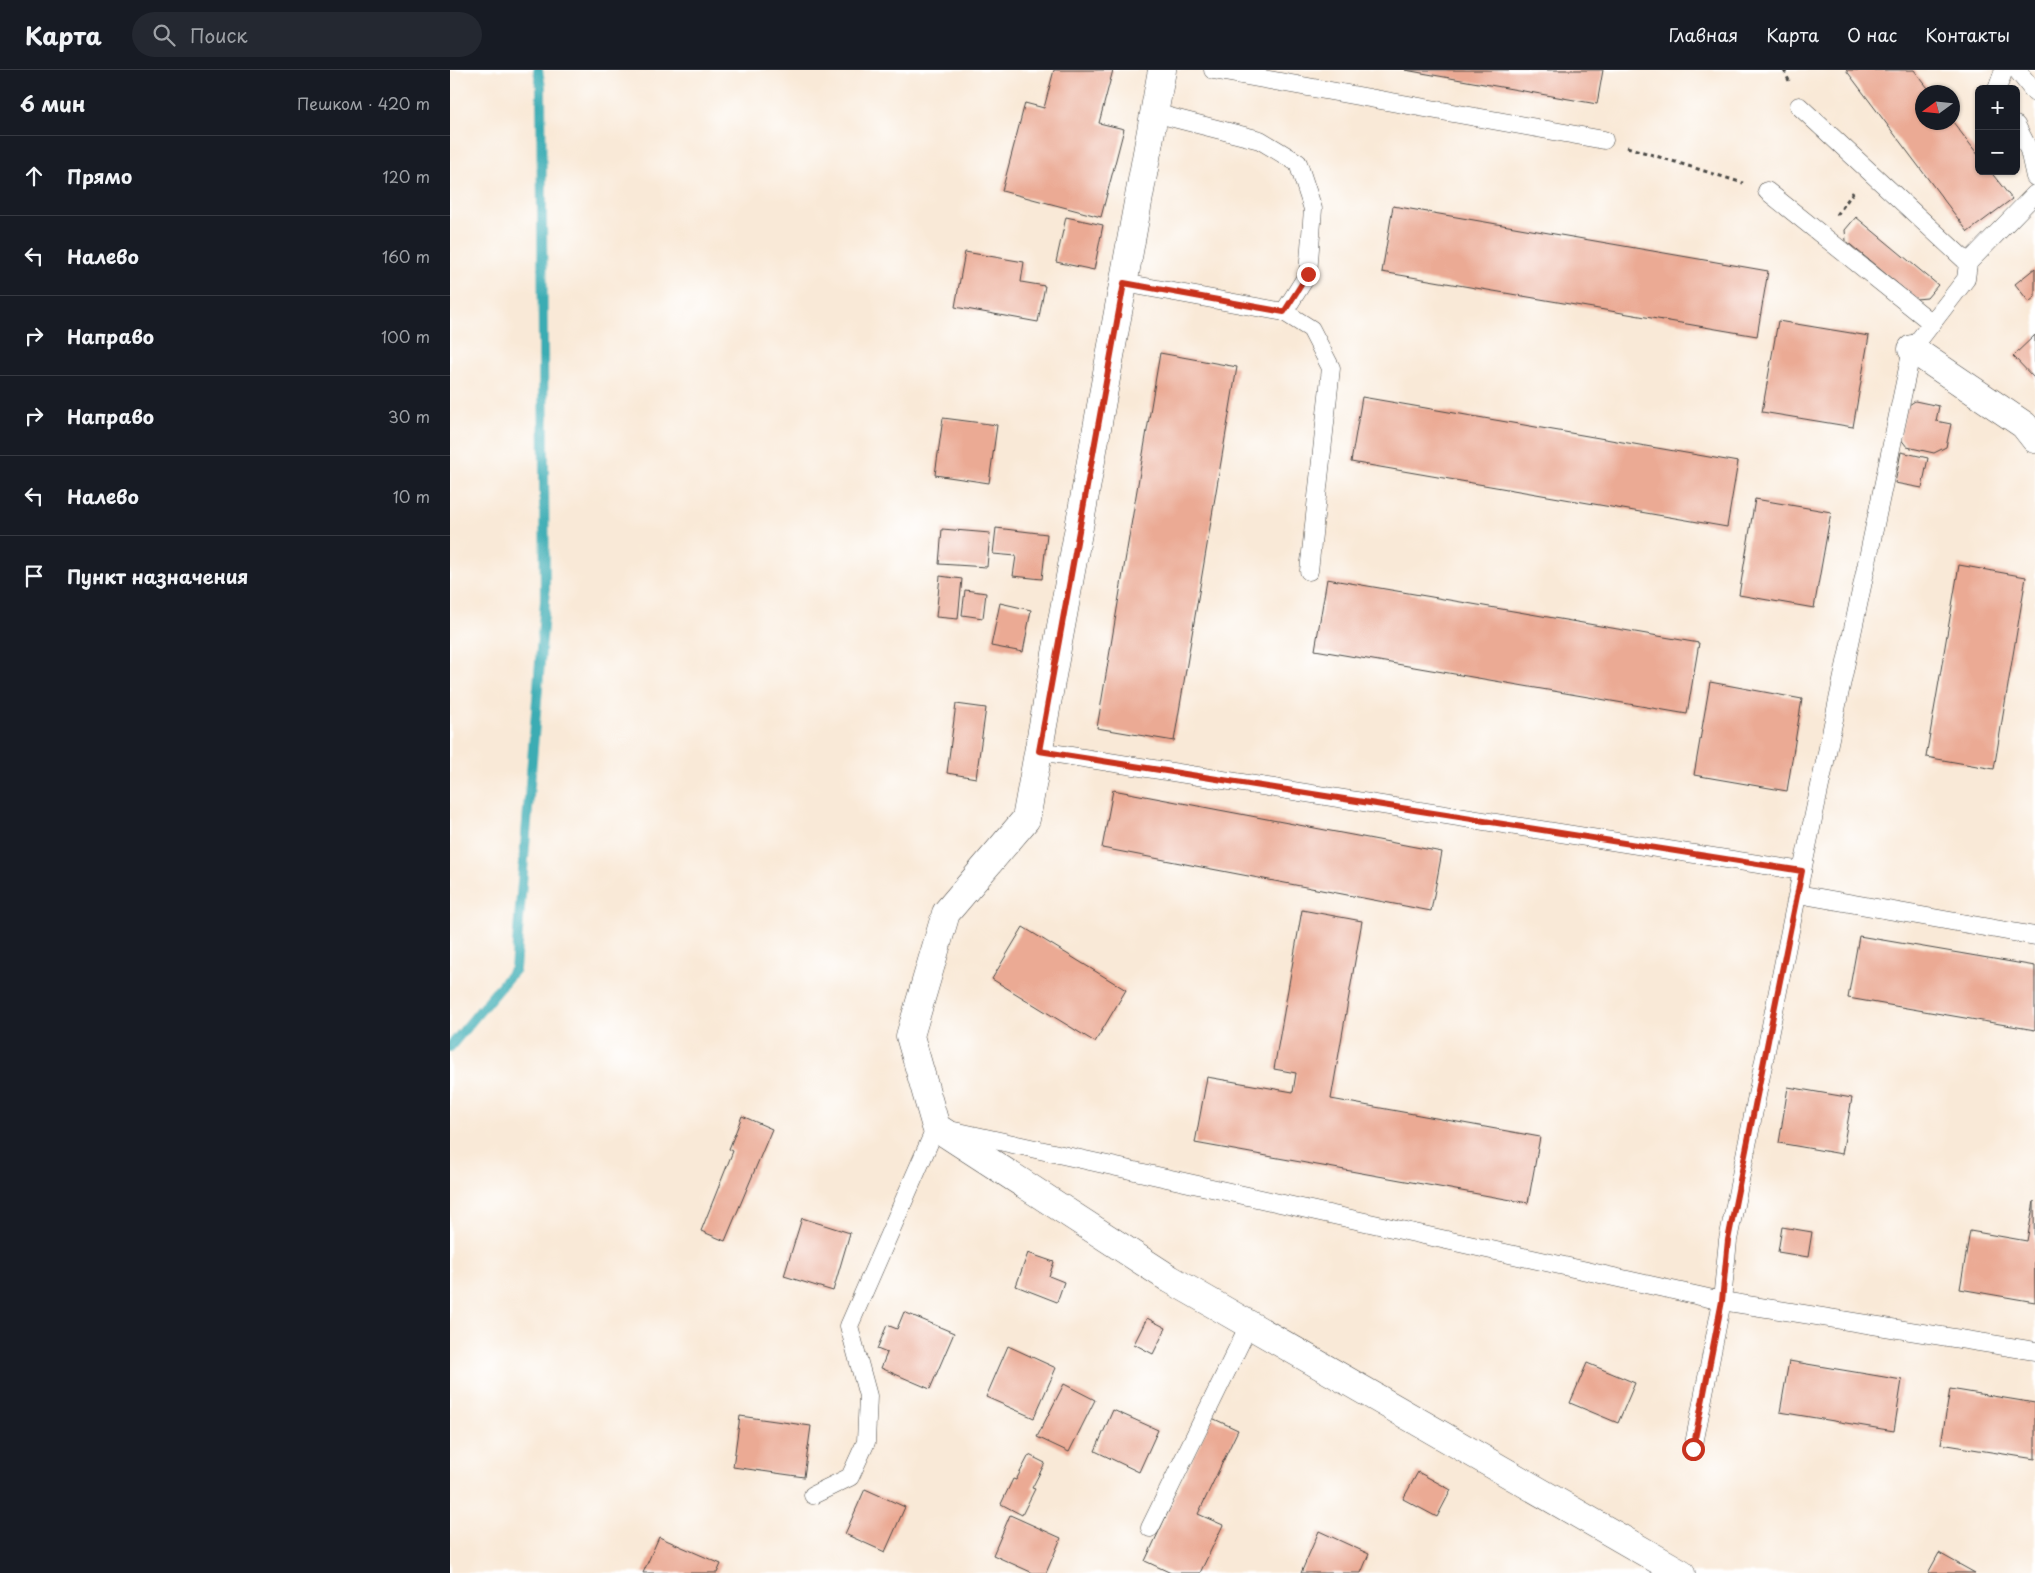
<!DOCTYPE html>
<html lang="ru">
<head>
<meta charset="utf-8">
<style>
	:root { --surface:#171b24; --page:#242831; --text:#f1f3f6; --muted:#9ea1a6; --line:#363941 }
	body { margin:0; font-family:"Playpen Sans",sans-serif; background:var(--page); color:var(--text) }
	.controls { position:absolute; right:15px; top:15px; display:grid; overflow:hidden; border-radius:8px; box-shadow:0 1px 4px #0004 }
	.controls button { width:45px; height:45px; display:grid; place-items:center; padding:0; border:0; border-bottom:1px solid var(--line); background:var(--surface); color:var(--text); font:25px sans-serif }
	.compass { position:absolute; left:1465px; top:15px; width:45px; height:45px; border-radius:50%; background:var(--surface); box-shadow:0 1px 4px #0004; rotate:255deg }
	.stop { position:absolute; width:15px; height:15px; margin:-11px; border:4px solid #c8321e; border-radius:50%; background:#fff }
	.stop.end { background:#c8321e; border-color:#fff; box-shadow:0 1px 5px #0008 }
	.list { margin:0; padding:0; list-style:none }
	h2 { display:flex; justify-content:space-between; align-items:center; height:65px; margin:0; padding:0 20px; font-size:21px }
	h2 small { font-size:16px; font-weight:400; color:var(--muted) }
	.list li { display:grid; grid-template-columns:32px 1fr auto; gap:15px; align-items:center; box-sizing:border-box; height:80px; padding:0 20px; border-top:1px solid var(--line) }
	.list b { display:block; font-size:19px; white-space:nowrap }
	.list em { font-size:16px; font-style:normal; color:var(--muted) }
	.icon { flex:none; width:28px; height:28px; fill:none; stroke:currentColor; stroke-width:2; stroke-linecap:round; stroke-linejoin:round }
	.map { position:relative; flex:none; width:1585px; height:1503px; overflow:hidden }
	header { display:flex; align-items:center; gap:30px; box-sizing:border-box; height:70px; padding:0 25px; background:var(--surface); border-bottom:1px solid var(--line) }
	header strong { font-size:24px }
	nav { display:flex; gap:28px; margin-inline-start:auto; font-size:18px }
	.search { width:350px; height:45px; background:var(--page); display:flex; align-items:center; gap:12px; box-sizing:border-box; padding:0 18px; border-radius:28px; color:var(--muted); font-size:19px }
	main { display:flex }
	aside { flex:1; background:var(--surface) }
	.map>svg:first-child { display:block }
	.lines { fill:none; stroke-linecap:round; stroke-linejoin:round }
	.stream { stroke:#3aacb3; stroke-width:10 }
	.building { fill:#ebaa94 }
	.service-casing { stroke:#4a4845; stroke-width:19 }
	.minor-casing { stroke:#4a4845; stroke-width:29 }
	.path { stroke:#4a4845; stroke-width:3; stroke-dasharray:4 4; stroke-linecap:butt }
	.service { stroke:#fff; stroke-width:18 }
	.minor { stroke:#fff; stroke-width:28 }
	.route { stroke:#c8321e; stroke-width:6 }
</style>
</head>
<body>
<header>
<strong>Карта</strong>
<div class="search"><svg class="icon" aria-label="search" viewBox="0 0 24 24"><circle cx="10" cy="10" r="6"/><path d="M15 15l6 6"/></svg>Поиск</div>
<nav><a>Главная</a><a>Карта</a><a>О нас</a><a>Контакты</a></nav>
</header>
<main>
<aside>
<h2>6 мин<small>Пешком · 420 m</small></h2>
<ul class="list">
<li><svg class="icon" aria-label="ahead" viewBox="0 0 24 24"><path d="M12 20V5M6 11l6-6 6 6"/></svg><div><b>Прямо</b></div><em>120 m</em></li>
<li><svg class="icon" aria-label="left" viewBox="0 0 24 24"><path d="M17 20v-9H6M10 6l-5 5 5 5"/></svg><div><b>Налево</b></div><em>160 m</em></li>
<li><svg class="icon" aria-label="right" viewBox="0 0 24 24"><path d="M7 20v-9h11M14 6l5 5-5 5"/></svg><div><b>Направо</b></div><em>100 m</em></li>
<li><svg class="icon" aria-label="right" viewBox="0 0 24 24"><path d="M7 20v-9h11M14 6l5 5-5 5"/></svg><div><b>Направо</b></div><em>30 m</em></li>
<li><svg class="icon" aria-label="left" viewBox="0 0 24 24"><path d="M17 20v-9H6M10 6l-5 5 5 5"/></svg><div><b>Налево</b></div><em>10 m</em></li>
<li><svg class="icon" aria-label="arrive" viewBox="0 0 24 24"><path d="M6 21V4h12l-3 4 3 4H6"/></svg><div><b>Пункт назначения</b></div></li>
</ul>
</aside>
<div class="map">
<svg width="1585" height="1503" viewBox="0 0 1585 1503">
	<rect width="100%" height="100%" fill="#fff"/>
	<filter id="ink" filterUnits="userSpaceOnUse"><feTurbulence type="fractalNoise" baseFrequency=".02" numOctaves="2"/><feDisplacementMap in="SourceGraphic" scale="10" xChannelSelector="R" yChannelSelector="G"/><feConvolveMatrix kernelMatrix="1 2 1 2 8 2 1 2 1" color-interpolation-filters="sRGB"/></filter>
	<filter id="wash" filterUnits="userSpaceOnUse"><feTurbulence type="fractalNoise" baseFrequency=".0096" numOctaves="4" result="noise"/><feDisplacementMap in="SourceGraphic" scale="20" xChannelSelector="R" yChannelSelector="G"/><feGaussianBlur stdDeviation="1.12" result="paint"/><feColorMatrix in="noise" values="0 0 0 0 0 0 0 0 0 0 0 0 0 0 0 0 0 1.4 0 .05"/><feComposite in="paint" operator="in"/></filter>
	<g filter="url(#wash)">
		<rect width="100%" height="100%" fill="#f9e9d7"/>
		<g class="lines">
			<path class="stream" d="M0 977 65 899 95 531 91 17 88 0"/>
		</g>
		<g id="blocks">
			<g class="building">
				<path d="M604 0H663L649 53 674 59 651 147 552 121 575 33 594 38Z"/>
				<path d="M955 0H1153L1147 34Z"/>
				<path d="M1396 0H1464L1481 22H1472V52H1503L1529 86V101H1540L1562 129 1518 162Z"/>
				<path d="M943 136 1318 201 1307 266 932 202Z"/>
				<path d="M616 147 653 155 644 200 606 192Z"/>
				<path d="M1406 147 1488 215 1477 228 1466 229 1396 171 1395 160Z"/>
				<path d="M515 182 574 192 571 212 595 216 588 252 505 237Z"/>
				<path d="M1585 198V227L1579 232 1565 214Z"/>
				<path d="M1328 251 1419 266 1403 357 1312 342Z"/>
				<path d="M1585 265V309L1563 286Z"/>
				<path d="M710 283 787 297 724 671 647 658Z"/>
				<path d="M912 327 1288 392 1277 457 901 392Z"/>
				<path d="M1465 331 1489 336 1486 351 1501 354 1496 377 1484 383 1457 377 1450 368 1456 337Z"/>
				<path d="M493 348 547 355 539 413 485 405Z"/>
				<path d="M1451 382 1478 388 1472 418 1445 413Z"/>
				<path d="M1305 429 1381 442 1364 538 1289 525Z"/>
				<path d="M546 458 597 464 592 509 563 506 566 486 543 484Z"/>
				<path d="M492 459 540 463 537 497 489 494Z"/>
				<path d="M1509 495 1576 507 1544 699 1476 687Z"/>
				<path d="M490 506 512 509 508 549 486 547Z"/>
				<path d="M877 509 1249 573 1237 644 865 580Z"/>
				<path d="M515 520 536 523 533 548 512 545Z"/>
				<path d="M550 533 581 540 573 582 541 576Z"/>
				<path d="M1260 612 1352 629 1337 721 1244 705Z"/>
				<path d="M506 634 536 638 526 708 497 703Z"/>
				<path d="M663 720 992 782 981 841 652 778Z"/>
				<path d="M852 840 912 851 881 1029 1090 1067 1078 1133 745 1073 757 1007 843 1022 846 1003 824 999Z"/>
				<path d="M573 857 676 920 645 972 542 909Z"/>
				<path d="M1409 866 1585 896V960L1398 928Z"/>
				<path d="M1338 1017 1402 1028 1392 1084 1329 1073Z"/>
				<path d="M292 1046 322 1059 275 1171 251 1161 283 1081 279 1079Z"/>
				<path d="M1584 1131 1585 1232 1510 1219 1520 1161 1577 1171Z"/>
				<path d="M352 1148 400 1163 383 1221 334 1206Z"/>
				<path d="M1332 1157 1362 1162 1358 1187 1328 1182Z"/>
				<path d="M578 1183 604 1192 599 1206 614 1212 607 1232 566 1216Z"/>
				<path d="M454 1242 504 1263 480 1319 431 1298 437 1283 427 1279 437 1255 447 1259Z"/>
				<path d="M697 1248 716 1258 703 1284 684 1274Z"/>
				<path d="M558 1276 606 1298 584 1348 536 1327Z"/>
				<path d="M1339 1291 1452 1310 1444 1361 1330 1342Z"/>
				<path d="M1137 1293 1185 1313 1168 1353 1120 1333Z"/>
				<path d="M614 1314 645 1330 619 1382 587 1367Z"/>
				<path d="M1500 1319 1585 1333V1389L1491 1374Z"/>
				<path d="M663 1340 708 1360 689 1402 645 1381Z"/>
				<path d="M290 1346 361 1356 354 1407 283 1397Z"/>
				<path d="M762 1348 788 1360 748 1444 773 1455 750 1503H721L695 1491Z"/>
				<path d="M579 1385 595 1393 582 1418 585 1419 572 1445 551 1434 563 1409 566 1410Z"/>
				<path d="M968 1402 1001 1420 987 1447 953 1429Z"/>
				<path d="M415 1419 455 1437 435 1482 395 1464Z"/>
				<path d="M560 1445 611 1468 596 1503H583L543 1485Z"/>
				<path d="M869 1461 919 1484 911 1503H851Z"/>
				<path d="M209 1467 271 1494 267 1503H193Z"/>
				<path d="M1489 1483 1525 1503H1478Z"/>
			</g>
		</g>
	</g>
	<g filter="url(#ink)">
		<use href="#blocks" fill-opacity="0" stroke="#4a4845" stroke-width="1"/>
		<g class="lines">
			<defs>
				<g id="service">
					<path d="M763 0 1154 70"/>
					<path d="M1567 0 1585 23"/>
					<path d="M1547 19 1554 0"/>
					<path d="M704 43 810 70 848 93 863 139 858 204 834 242"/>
					<path d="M1566 55 1579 80 1585 107"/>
					<path d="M1317 121 1482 253"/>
					<path d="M1518 193 1585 124"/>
					<path d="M674 213 834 242 861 259 881 298 859 501"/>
					<path d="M589 681 1352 801"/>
					<path d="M1348 824 1585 866"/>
					<path d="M1243 1379 1272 1231 1278 1170 1352 801 1462 279 1516 209 1518 193 1349 36"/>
					<path d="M363 1425 400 1407 416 1372 418 1326 399 1256 486 1057 1272 1231 1585 1281"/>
					<path d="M700 1458 799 1255"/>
				</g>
				<g id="minor">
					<path d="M712 0 576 749 496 843 460 966 486 1057 720 1209 1231 1503"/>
					<path d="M1462 279 1574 355 1585 369"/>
				</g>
			</defs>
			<use href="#service" class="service-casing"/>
			<use href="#minor" class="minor-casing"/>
			<g class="path">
				<path d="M1334 0 1340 13"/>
				<path d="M1177 77 1293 113"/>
				<path d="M1387 145 1404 121"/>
			</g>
			<use href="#service" class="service"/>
			<use href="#minor" class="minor"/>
		</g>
	</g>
	<g class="lines" filter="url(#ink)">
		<path class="route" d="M858 204 834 242 674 213 589 681 1352 801 1278 1170 1272 1231 1243 1379"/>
	</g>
</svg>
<div class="controls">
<button>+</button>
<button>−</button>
</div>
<svg class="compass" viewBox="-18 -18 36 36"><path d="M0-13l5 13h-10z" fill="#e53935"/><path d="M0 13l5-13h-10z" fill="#9ea1a6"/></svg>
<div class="stop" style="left:1243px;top:1379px"></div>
<div class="stop end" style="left:858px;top:204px"></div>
</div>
</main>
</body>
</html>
